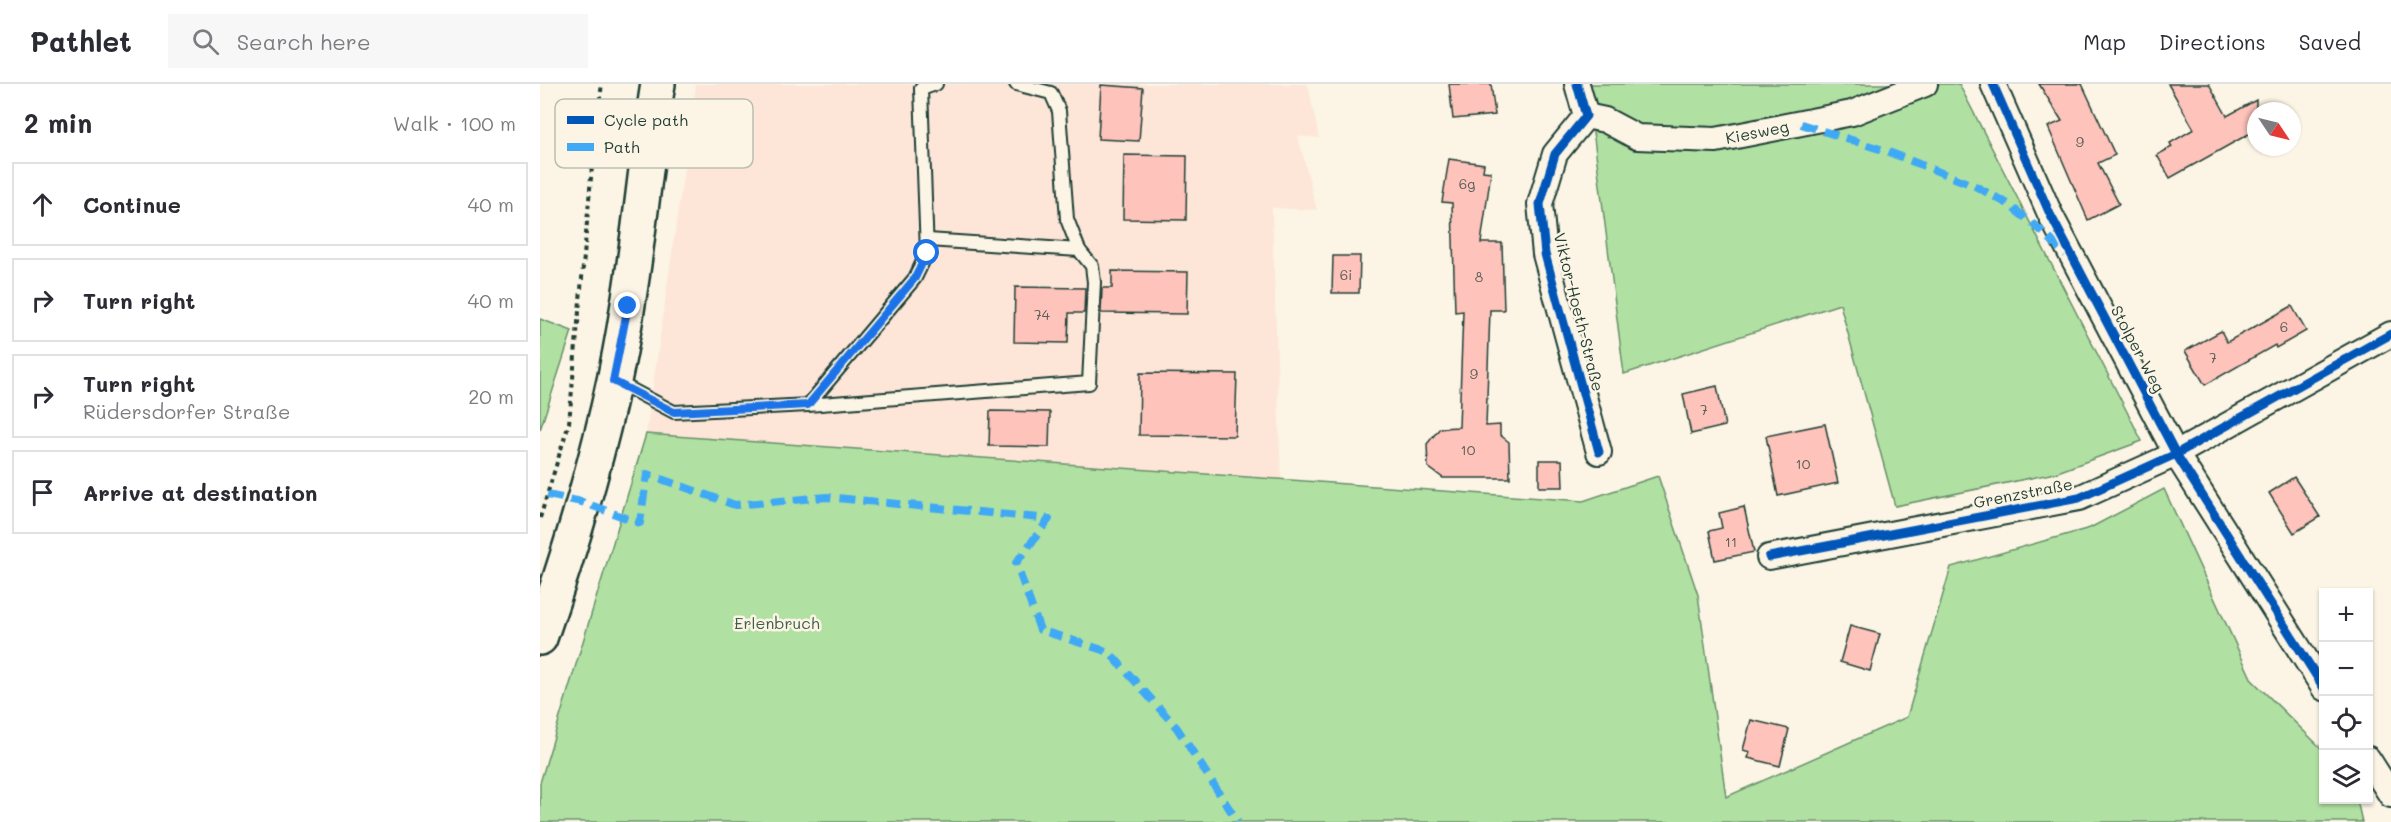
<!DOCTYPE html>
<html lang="en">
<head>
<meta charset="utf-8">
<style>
	:root { --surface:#fff; --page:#f7f7f7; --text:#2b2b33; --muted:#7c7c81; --line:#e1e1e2 }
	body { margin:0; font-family:Mali,sans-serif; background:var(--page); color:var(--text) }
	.controls { position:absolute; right:18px; bottom:18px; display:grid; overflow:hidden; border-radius:0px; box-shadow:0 2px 4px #0004 }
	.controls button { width:54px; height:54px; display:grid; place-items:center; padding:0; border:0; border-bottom:2px solid var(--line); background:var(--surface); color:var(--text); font:30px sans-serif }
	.compass { position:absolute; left:1707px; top:18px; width:54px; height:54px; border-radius:50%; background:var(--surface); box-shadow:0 2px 4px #0004; rotate:125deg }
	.stop { position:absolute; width:18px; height:18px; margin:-14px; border:4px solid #1a73e8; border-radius:50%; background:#fff }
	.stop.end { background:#1a73e8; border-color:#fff; box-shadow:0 2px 6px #0008 }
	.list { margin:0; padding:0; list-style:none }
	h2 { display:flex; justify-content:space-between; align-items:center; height:78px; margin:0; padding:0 24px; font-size:26px }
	h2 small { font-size:20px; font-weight:400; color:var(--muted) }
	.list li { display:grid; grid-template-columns:39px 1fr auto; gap:18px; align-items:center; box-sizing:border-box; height:84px; margin:0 12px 12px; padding:0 12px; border:2px solid var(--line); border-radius:0px }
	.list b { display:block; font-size:22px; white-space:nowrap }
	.list p { margin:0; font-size:20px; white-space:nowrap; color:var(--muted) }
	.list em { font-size:20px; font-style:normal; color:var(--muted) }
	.icon { flex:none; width:33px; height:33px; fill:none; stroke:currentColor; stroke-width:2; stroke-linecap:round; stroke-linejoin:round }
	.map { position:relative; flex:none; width:1851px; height:738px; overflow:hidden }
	header { display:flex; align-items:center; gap:36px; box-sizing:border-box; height:84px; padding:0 30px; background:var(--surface); border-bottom:2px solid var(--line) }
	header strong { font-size:28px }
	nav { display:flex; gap:33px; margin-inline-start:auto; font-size:21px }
	.search { width:420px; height:54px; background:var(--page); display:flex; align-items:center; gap:15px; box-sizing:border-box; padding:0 21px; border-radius:0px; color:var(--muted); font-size:22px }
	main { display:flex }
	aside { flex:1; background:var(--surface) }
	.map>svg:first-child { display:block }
	.built { fill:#fde6d8 }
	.green { fill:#b0e1a2; stroke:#688f6b; stroke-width:1.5 }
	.building { fill:#fec3ba; stroke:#1f3d34; stroke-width:1.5 }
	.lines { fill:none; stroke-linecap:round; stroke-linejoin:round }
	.service-casing { stroke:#1f3d34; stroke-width:16 }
	.minor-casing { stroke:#1f3d34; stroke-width:28 }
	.secondary-casing { stroke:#1f3d34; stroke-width:38 }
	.path { stroke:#1f3d34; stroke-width:4; stroke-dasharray:4.5 4.5; stroke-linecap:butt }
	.service { stroke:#fcf5e5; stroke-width:12 }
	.minor { stroke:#fcf5e5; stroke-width:24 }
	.secondary { stroke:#fcf5e5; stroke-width:33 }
	.quiet { stroke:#3fa9f5; stroke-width:8; stroke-dasharray:15 8; stroke-linecap:butt }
	.cycleway-casing { stroke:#fcf5e5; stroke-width:13 }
	.cycleway { stroke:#0057b8; stroke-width:9 }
	.route { stroke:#1a73e8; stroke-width:8 }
	.labels { text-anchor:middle; stroke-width:5; stroke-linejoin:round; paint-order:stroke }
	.number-label { font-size:14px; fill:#575e56 }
	.street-label { font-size:16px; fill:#1f3d34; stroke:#fcf5e5 }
	.park-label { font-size:16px; fill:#3c5e4a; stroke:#fcf5e5 }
	.key { fill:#fcf5e5; stroke:#babeb0; stroke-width:1.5 }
	.key-label { font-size:16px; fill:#1f3d34 }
</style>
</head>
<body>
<header>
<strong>Pathlet</strong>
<div class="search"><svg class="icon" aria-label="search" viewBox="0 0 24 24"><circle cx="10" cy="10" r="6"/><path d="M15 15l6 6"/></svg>Search here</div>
<nav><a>Map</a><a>Directions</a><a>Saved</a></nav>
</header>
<main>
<aside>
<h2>2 min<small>Walk · 100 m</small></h2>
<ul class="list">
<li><svg class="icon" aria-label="ahead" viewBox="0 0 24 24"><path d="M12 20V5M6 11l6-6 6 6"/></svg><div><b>Continue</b></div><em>40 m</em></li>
<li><svg class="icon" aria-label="right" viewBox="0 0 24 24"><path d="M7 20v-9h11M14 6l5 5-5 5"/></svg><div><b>Turn right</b></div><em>40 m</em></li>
<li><svg class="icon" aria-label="right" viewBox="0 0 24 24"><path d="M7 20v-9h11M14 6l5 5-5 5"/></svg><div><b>Turn right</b><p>Rüdersdorfer Straße</p></div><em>20 m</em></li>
<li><svg class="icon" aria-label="arrive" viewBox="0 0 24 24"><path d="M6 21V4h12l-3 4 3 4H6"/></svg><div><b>Arrive at destination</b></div></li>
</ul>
</aside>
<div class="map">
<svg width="1851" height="738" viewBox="0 0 1851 738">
	<rect width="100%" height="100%" fill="#fcf5e5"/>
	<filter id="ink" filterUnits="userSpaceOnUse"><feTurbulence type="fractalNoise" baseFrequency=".0167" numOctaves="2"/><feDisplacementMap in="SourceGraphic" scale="12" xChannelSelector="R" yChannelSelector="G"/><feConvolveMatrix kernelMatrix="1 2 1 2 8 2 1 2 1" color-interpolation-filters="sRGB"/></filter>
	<g filter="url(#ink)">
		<path class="built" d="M156 0H768L779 54 758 52 777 126 732 124 741 396 106 350Z"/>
		<g class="green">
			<path d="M1043 0H1419L1602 357 1515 389 1355 422 1300 220 1084 290 1054 54Z"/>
			<path d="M0 235 32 247 0 346Z"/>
			<path d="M106 350 1043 417 1118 392 1158 511 1186 713 1367 633 1411 483 1550 444 1624 405 1712 596 1783 666 1784 716H1817L1822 738H0V699Z"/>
		</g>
		<g class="building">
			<path d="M909 0H951L955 31 913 35Z"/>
			<path d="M1499 0H1542L1575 71 1558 79 1579 120 1548 136 1508 43 1522 37Z"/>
			<path d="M1628 0H1669L1687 32 1716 16V46L1630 94 1617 71 1632 63 1630 59 1654 45Z"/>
			<path d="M561 1 603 4 599 57 558 55Z"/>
			<path d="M584 71 647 72 646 136 583 135Z"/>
			<path d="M909 75 944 80 943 87 951 88 941 159H962L964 226H950L946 342 960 341V351L969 358 970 394H903L888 383 887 360 900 344 919 343 923 227 915 228 912 119 902 118Z"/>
			<path d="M793 172H820L819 209H792Z"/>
			<path d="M572 187 648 188 647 230 561 229 562 204H572Z"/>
			<path d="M475 203 545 204 544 229H529L528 259 474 258Z"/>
			<path d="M1752 222 1766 247 1736 264 1735 261 1665 301 1645 267 1681 247 1687 258Z"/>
			<path d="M600 289 697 290 695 352 599 351Z"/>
			<path d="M1177 302 1185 342 1151 350 1143 310Z"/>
			<path d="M450 327 510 328 509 363 449 362Z"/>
			<path d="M1285 340 1298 399 1238 412 1226 352Z"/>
			<path d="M999 376H1022L1023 403H999Z"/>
			<path d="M1754 393 1780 433 1754 449 1729 409Z"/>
			<path d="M1204 423 1214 468 1175 476 1169 447 1182 444 1179 429Z"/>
			<path d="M1310 542 1340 550 1330 587 1300 578Z"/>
			<path d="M1211 636 1249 645 1240 682 1208 674 1210 668 1203 666Z"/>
		</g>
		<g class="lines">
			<defs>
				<g id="service">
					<path d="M381 5 396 0"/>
					<path d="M388 156 539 166"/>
					<path d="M77 298 134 328 268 321 549 299 554 198 552 182 539 166 527 135 519 27 511 9 476 0"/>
					<path d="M268 321 375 194 387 169 381 5"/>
				</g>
				<g id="minor">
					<path d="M1037 0 1046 32 1015 70 1000 120 1005 170 1059 368"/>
					<path d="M1453 0 1510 130 1636 370 1784 604"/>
					<path d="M1046 32 1065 36 1097 53 1176 56 1312 29 1385 0"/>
					<path d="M1229 473 1539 414 1636 370 1851 250"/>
					<path d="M1828 675 1851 711"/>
				</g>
				<path id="secondary" d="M0 554C36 450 72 329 88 220 100 147 106 73 118 0"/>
			</defs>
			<use href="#service" class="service-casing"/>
			<use href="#minor" class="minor-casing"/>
			<use href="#secondary" class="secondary-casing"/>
			<path class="path" d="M0 434 29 339 55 49 62 0"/>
			<use href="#service" class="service"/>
			<use href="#minor" class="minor"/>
			<use href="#secondary" class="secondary"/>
			<g class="quiet">
				<path d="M1261 40 1346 67 1435 102 1468 120 1504 149 1526 171"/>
				<path d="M7 411 42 418 100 439 107 390 195 421 287 413 509 435 476 479 500 546 569 568 637 644 698 738"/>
			</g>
			<defs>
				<g id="cycleway">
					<path d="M1037 0 1046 32 1015 70 1000 120 1005 170 1059 368"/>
					<path d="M1453 0 1510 130 1636 370 1784 604"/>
					<path d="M1229 473 1539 414 1636 370 1851 250"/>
				</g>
			</defs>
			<use href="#cycleway" class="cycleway-casing"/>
			<use href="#cycleway" class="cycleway"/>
		</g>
	</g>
	<g class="lines" filter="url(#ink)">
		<path class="route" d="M88 222 73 297 134 328 268 321 375 194 387 169"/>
	</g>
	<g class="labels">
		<g class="number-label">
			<text x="1540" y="63">9</text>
			<text x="927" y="105">6g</text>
			<text x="806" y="196">6i</text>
			<text x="939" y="198">8</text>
			<text x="502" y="236">74</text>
			<text x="1744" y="248">6</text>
			<text x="1673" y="279">7</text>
			<text x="934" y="295">9</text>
			<text x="1164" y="331">7</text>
			<text x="928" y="371">10</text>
			<text x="1263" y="385">10</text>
			<text x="1191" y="463">11</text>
		</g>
		<g class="street-label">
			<text transform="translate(1217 48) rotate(-11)" y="6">Kiesweg</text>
			<text transform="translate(1039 228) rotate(76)" y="6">Viktor-Hoeth-Straße</text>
			<text transform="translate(1598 265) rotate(62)" y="6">Stolper Weg</text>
			<text transform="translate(1483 409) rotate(-11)" y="6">Grenzstraße</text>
		</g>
		<g class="park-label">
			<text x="237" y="545">Erlenbruch</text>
		</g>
	</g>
	<rect x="15" y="15" width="198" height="69" rx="9" class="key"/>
	<rect x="27" y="32" width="27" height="8" fill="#0057b8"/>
	<rect x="27" y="59" width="27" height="8" fill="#3fa9f5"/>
	<g class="key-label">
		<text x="64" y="42">Cycle path</text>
		<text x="64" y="69">Path</text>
	</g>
</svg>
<div class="controls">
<button>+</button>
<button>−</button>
<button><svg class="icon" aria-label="locate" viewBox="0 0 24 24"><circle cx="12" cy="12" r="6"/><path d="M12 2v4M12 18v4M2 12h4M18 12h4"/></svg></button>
<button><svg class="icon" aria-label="layers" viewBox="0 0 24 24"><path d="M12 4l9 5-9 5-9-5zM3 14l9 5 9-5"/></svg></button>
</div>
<svg class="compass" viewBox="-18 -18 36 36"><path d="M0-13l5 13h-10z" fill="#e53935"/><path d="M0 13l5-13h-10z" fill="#7c7c81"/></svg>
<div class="stop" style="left:387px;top:169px"></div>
<div class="stop end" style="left:88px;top:222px"></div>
</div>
</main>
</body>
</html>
